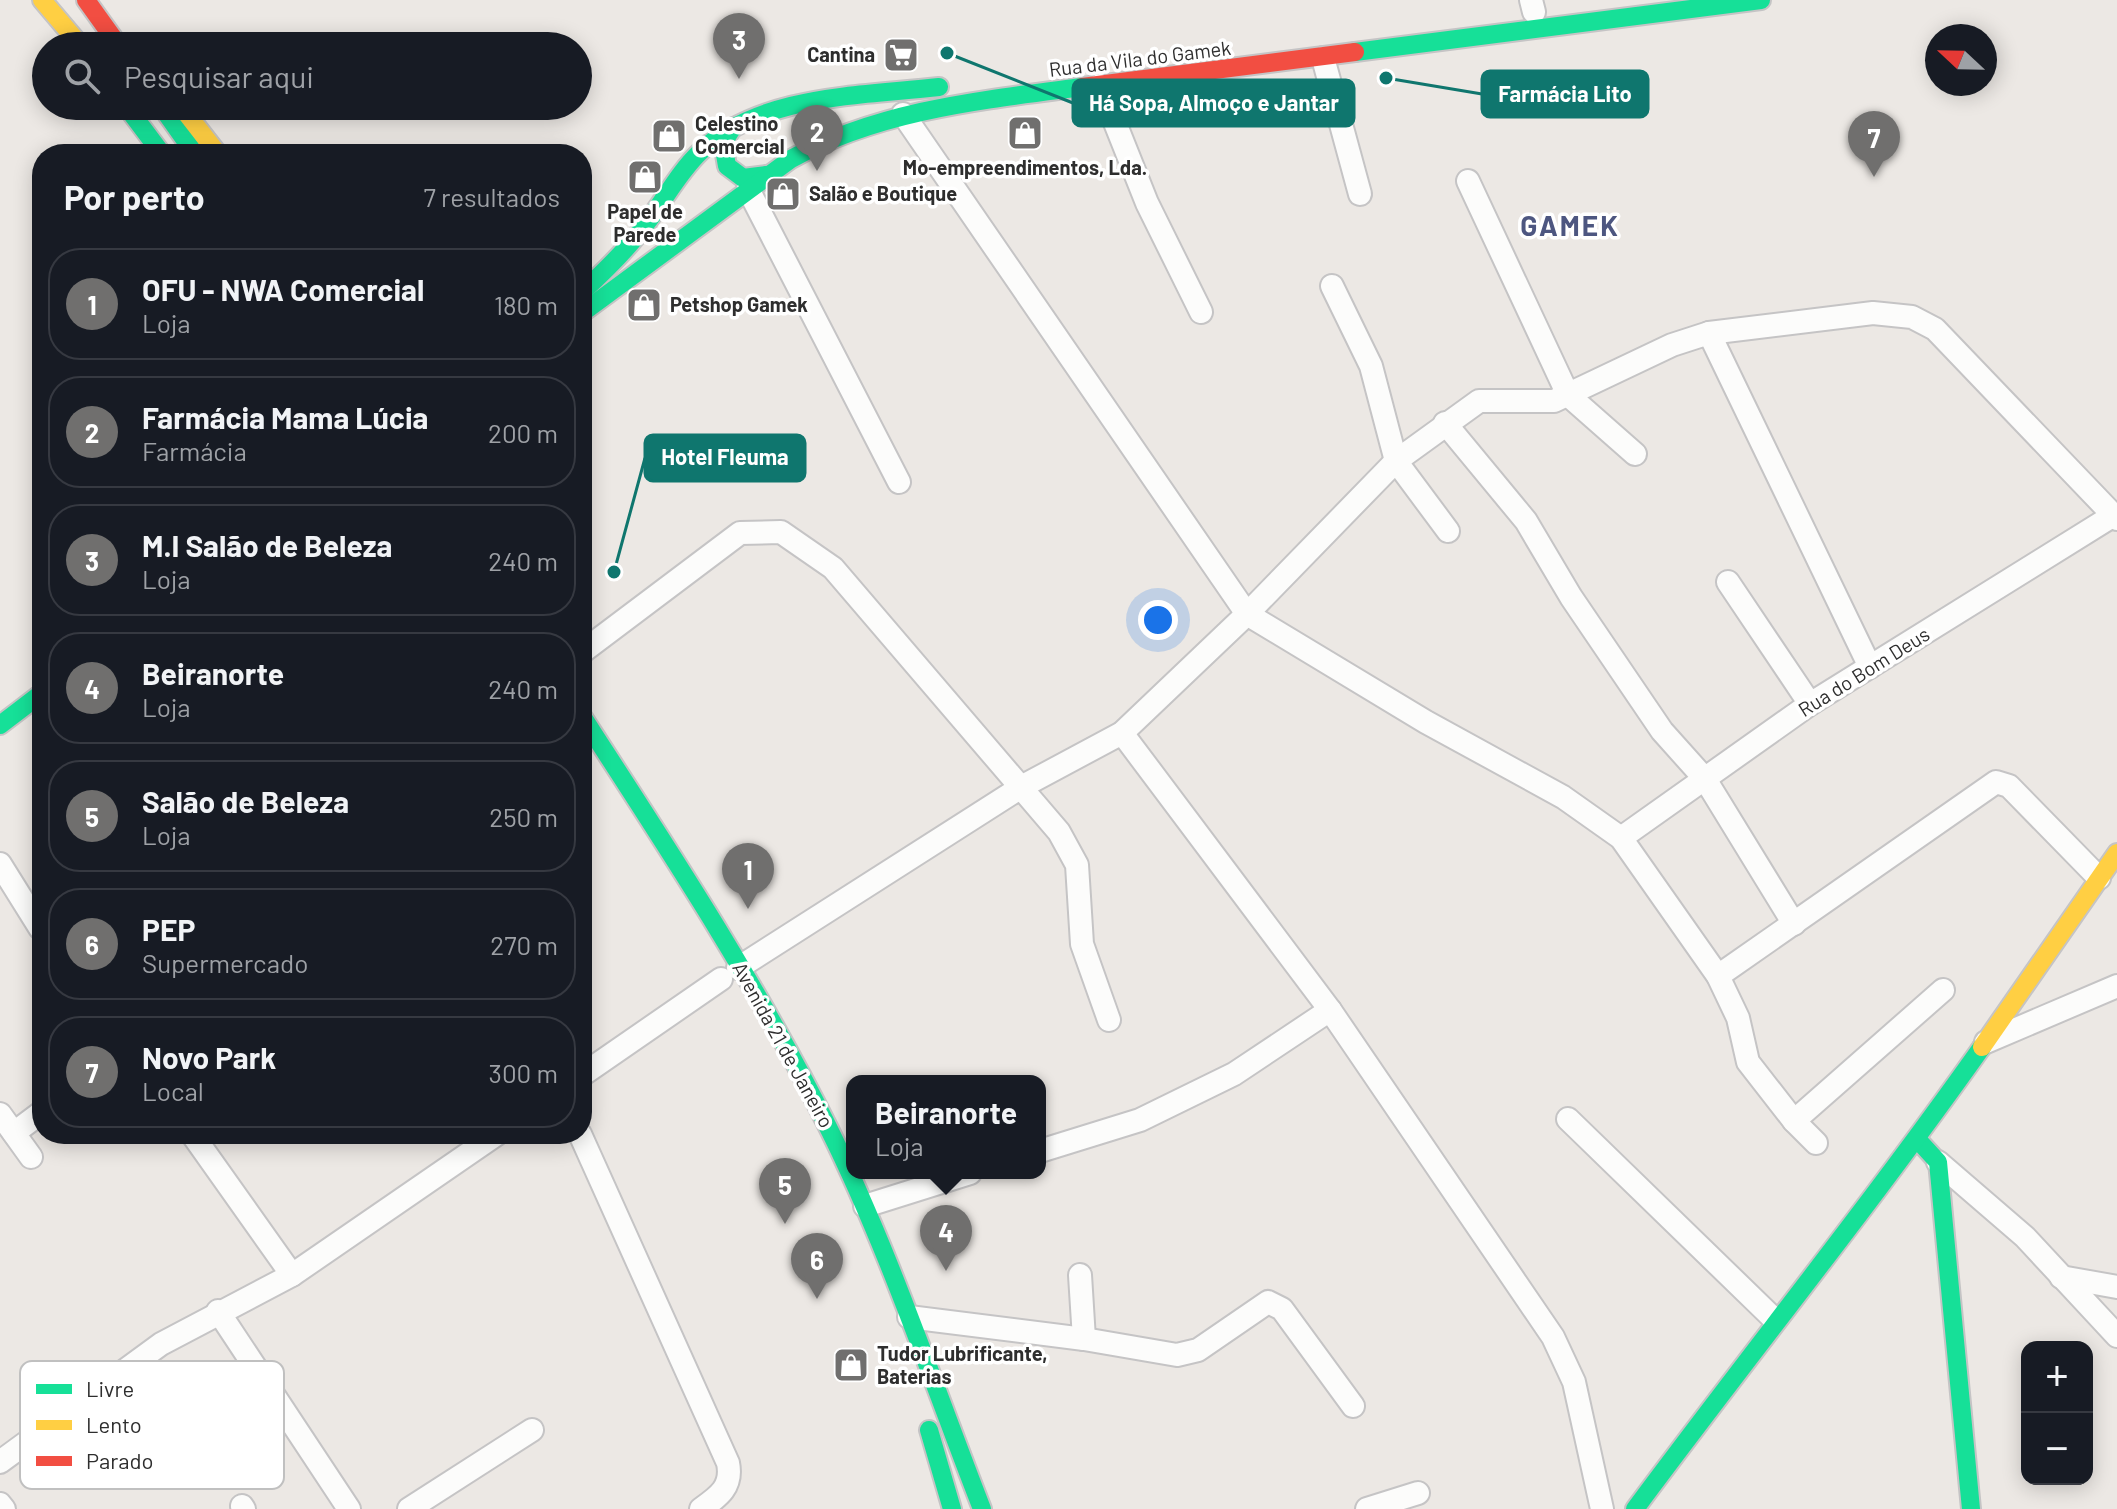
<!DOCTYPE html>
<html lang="pt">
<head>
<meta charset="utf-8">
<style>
	:root { --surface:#171b24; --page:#242831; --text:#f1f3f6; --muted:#9ea1a6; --line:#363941; --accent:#706f6e }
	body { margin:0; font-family:Barlow,sans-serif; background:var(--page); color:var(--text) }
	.controls { position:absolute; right:24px; bottom:24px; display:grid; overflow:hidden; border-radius:16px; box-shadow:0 4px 20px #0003 }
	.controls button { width:72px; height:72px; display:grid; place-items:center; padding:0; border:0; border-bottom:2px solid var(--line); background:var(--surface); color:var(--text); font:40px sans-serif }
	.compass { position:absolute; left:1925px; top:24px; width:72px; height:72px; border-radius:50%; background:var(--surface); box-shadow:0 4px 20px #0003; rotate:292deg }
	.you { position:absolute; left:1158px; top:620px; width:28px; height:28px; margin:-20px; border:6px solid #fff; border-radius:50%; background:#1a73e8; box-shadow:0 0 0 12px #1a73e833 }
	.badge { display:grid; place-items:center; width:52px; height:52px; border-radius:50%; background:var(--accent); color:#fff; font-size:26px; font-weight:700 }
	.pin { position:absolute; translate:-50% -66px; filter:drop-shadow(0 2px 4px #0008) }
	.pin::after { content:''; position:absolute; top:42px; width:28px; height:24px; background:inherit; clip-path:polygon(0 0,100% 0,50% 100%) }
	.popup { position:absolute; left:846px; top:1075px; width:200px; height:104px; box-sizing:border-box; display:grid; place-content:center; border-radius:16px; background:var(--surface); filter:drop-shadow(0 2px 6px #0005); font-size:26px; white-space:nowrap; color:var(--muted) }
	.popup b { font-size:30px; color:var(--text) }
	.popup::after { content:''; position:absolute; left:50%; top:100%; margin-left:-16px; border:16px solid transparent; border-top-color:var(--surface) }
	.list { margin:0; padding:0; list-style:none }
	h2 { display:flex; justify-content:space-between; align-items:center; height:104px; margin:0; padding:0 32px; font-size:34px }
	h2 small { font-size:26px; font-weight:400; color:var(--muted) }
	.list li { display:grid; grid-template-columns:52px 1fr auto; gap:24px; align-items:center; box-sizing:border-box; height:112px; margin:0 16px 16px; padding:0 16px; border:2px solid var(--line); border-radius:32px }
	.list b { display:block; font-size:30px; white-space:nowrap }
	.list p { margin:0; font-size:26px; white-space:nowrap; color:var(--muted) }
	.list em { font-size:26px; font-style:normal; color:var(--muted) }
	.icon { flex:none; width:44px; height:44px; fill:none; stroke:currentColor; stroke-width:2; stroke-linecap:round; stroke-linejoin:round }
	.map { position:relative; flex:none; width:2117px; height:1509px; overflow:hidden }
	.search { position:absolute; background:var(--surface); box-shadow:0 4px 20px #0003; left:32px; top:32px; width:560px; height:88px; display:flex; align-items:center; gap:20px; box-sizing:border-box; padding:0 28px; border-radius:44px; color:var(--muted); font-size:30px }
	.panel { position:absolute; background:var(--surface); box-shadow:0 4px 20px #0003; left:32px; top:144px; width:560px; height:1000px; border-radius:32px }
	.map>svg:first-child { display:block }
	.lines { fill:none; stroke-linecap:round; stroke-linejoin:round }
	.street-casing { stroke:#c5c4c5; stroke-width:26 }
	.fast-casing { stroke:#c5c4c5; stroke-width:22 }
	.slow-casing { stroke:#c5c4c5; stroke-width:22 }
	.jam-casing { stroke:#c5c4c5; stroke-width:22 }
	.street { stroke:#fcfcfb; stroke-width:22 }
	.fast { stroke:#16e098; stroke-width:18 }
	.slow { stroke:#ffcf43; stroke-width:18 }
	.jam { stroke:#f24e42; stroke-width:18 }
	.labels { text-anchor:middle; stroke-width:7; stroke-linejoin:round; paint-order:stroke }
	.poi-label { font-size:20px; font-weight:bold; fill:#2e2e2e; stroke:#fff; text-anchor:start }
	.street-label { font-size:20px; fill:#2e2e2e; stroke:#fff }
	.district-label { font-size:28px; font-weight:bold; letter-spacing:2px; fill:#4d5680; stroke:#fff }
	.key { fill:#fff; stroke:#c0c0c0; stroke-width:2 }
	.key-label { font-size:22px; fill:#2e2e2e }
	.leader { fill:none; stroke:#0f766e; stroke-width:3 }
	.callout-dot { fill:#0f766e; stroke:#fff; stroke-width:3 }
	.callout { fill:#0f766e; stroke:#0f766e; stroke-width:3 }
	.callout-label { font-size:22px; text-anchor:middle; font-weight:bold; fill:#fff }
</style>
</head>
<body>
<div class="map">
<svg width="2117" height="1509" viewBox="0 0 2117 1509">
	<rect width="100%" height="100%" fill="#ece8e4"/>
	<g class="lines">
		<defs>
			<g id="street">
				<path d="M1531 0 1534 12"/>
				<path d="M1323 58 1360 194"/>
				<path d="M1100 85 1147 203 1201 312"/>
				<path d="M903 114 1247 614 1426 722 1563 797 1621 838 1718 976 1738 1018 1748 1062 1794 1121 1816 1143"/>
				<path d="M1468 181 1568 395 1635 454"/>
				<path d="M748 189 899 482"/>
				<path d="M1332 286 1371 366 1396 461 1448 531"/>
				<path d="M1709 333 1870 667"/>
				<path d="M1445 423 1526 521 1571 597 1662 731 1705 779 1794 924"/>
				<path d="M1728 582 1810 704"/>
				<path d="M582 652 740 533 781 532 833 568 1059 832 1077 865 1082 944 1109 1020"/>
				<path d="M1122 733 1330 1010 1553 1337 1574 1382 1602 1509"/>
				<path d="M1621 838 1810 704 2114 515"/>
				<path d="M0 864 40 928"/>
				<path d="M738 968 1023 786 1122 733 1247 614 1396 461 1479 401H1554L1672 345 1709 333 1873 313 1912 317 1935 329 2117 519"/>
				<path d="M1718 976 1996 782 2009 786 2099 878"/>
				<path d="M1986 1042 2117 986"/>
				<path d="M582 1075 721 979"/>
				<path d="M0 1114 31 1157"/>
				<path d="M1568 1119 1775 1320"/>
				<path d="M1794 1121 1943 990"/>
				<path d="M14 1133 42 1112"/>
				<path d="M192 1134 292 1275"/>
				<path d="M580 1134 728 1463C733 1487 718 1497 701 1509"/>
				<path d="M1040 1151 1140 1120 1234 1074 1330 1010"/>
				<path d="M1938 1162 2025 1237 2117 1336"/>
				<path d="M865 1206 970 1173"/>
				<path d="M1080 1275 1084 1339"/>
				<path d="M2061 1277 2117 1287"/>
				<path d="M218 1311 349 1509"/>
				<path d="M909 1317 1084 1339 1177 1355 1198 1350 1268 1302 1282 1309 1353 1406"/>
				<path d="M0 1462 161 1344 292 1275 497 1134"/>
				<path d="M0 1504 4 1509"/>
				<path d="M242 1506 244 1509"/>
				<path d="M409 1509 532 1430"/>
				<path d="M1367 1509 1418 1493"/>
			</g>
			<g id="fast">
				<path d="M1355 52 1761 0"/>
				<path d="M126 106 162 154"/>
				<path d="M161 106 195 154"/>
				<path d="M733 127 723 143 727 166 743 178 766 175"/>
				<path d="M582 292C605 271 627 250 645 225 664 201 678 173 700 152 760 94 862 96 939 87"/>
				<path d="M582 313 791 159C880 110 982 100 1082 87"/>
				<path d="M582 716C669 850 757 984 828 1127 889 1250 932 1381 982 1509"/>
				<path d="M0 725 42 693"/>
				<path d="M1917 1139 1938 1162 1971 1509"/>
				<path d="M929 1430 952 1509"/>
				<path d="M1635 1509C1750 1354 1871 1204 1982 1047"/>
			</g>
			<g id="slow">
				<path d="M42 0 81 46"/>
				<path d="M183 109 218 154"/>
				<path d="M1982 1047 2117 853"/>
			</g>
			<g id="jam">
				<path d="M86 0 119 46"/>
				<path d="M1082 87 1355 52"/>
			</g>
		</defs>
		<use href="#street" class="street-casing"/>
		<use href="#fast" class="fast-casing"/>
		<use href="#slow" class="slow-casing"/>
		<use href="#jam" class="jam-casing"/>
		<use href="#street" class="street"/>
		<use href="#fast" class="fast"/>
		<use href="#slow" class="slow"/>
		<use href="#jam" class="jam"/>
	</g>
	<defs>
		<symbol id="supermarket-square" viewBox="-11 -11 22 22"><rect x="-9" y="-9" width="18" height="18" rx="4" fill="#706f6e" stroke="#fff"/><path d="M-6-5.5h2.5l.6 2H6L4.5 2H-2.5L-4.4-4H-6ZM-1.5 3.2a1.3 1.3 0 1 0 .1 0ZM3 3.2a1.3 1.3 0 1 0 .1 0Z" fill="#fff"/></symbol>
		<symbol id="shop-square" viewBox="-11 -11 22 22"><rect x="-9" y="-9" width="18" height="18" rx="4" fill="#706f6e" stroke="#fff"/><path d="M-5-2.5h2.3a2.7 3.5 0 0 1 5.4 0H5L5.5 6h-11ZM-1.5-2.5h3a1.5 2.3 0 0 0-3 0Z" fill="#fff"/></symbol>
	</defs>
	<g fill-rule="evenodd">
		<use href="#supermarket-square" x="881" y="35" width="40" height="40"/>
		<use href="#shop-square" x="1005" y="113" width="40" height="40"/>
		<use href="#shop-square" x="649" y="116" width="40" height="40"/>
		<use href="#shop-square" x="625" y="157" width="40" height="40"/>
		<use href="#shop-square" x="763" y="174" width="40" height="40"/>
		<use href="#shop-square" x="624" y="285" width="40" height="40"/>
		<use href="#shop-square" x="831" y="1345" width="40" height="40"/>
	</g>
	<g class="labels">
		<g class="poi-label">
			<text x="875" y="62" text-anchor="end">Cantina</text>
			<text x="695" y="131">Celestino<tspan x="695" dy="23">Comercial</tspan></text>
			<text x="1025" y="175" text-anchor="middle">Mo-empreendimentos, Lda.</text>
			<text x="809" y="201">Salão e Boutique</text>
			<text x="645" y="219" text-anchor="middle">Papel de<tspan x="645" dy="23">Parede</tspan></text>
			<text x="670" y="312">Petshop Gamek</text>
			<text x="877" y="1361">Tudor Lubrificante,<tspan x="877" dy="23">Baterias</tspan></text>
		</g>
		<g class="street-label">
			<text transform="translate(1140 59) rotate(-7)" y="7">Rua da Vila do Gamek</text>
			<text transform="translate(1864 672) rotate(-32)" y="7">Rua do Bom Deus</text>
			<text transform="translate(783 1045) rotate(61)" y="7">Avenida 21 de Janeiro</text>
		</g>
		<g class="district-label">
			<text x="1570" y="236">GAMEK</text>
		</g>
	</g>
	<rect x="20" y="1361" width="264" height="128" rx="12" class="key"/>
	<rect x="36" y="1384" width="36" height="10" fill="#16e098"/>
	<rect x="36" y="1420" width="36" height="10" fill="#ffcf43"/>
	<rect x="36" y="1456" width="36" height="10" fill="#f24e42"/>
	<g class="key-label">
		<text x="86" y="1397">Livre</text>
		<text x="86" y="1433">Lento</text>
		<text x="86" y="1469">Parado</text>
	</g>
	<path class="leader" d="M1386 78L1482 94M947 53L1073 103M614 572L645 458"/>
	<g class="callout-dot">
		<circle cx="1386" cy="78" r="8"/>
		<circle cx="947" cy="53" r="8"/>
		<circle cx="614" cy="572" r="8"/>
	</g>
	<g class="callout">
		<rect x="1482" y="71" width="166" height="46" rx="8"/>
		<rect x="1073" y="80" width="281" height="46" rx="8"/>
		<rect x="645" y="435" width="160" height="46" rx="8"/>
	</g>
	<g class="callout-label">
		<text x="1565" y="102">Farmácia Lito</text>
		<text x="1214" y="111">Há Sopa, Almoço e Jantar</text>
		<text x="725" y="465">Hotel Fleuma</text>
	</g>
</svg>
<div class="controls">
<button>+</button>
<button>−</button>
</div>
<svg class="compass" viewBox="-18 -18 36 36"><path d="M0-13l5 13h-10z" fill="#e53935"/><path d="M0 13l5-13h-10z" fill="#9ea1a6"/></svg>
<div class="you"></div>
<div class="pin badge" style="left:748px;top:909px">1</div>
<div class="pin badge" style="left:817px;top:171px">2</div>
<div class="pin badge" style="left:739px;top:79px">3</div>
<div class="pin badge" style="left:946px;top:1271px">4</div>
<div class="popup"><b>Beiranorte</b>Loja</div>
<div class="pin badge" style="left:785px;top:1224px">5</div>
<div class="pin badge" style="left:817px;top:1299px">6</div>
<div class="pin badge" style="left:1874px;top:177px">7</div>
<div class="search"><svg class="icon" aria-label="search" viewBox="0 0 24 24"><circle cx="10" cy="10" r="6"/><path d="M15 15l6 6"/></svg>Pesquisar aqui</div>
<section class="panel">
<h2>Por perto<small>7 resultados</small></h2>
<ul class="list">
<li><span class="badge">1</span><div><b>OFU - NWA Comercial</b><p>Loja</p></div><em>180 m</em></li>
<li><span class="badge">2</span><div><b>Farmácia Mama Lúcia</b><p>Farmácia</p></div><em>200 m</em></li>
<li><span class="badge">3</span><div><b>M.I Salão de Beleza</b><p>Loja</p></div><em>240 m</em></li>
<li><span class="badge">4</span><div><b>Beiranorte</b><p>Loja</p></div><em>240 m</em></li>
<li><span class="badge">5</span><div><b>Salão de Beleza</b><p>Loja</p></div><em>250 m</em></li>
<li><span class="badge">6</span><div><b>PEP</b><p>Supermercado</p></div><em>270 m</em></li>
<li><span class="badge">7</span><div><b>Novo Park</b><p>Local</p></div><em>300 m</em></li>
</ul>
</section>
</div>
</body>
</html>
